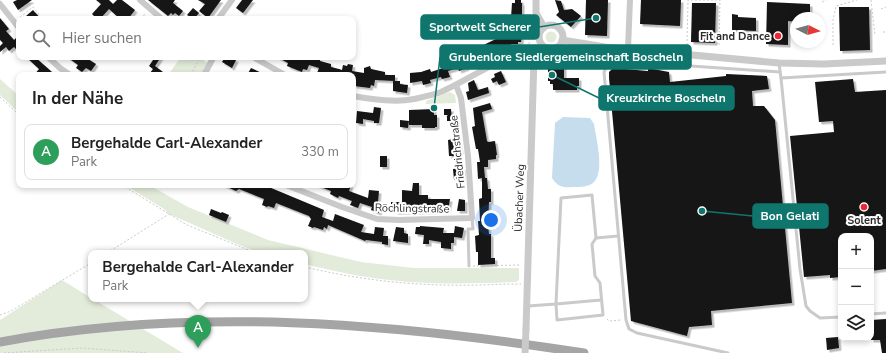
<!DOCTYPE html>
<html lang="de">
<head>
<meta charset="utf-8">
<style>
	:root { --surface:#fff; --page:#f2f2f2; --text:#222; --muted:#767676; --line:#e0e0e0; --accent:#ed2633 }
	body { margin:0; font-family:"Nunito Sans",sans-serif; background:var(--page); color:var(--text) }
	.controls { position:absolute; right:12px; bottom:12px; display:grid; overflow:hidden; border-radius:8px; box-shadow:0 2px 6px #0003 }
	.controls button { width:36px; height:36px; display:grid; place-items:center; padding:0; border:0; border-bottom:1px solid var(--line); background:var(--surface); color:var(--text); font:20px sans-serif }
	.compass { position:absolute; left:790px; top:12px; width:36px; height:36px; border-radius:50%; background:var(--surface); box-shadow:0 2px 6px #0003; rotate:96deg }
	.you { position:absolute; left:491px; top:220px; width:14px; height:14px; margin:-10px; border:3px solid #fff; border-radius:50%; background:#1a73e8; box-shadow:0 0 0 6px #1a73e833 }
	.badge { display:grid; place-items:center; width:26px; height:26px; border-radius:50%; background:var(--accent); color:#fff; font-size:13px; font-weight:700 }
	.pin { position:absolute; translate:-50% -33px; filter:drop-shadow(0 1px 2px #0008) }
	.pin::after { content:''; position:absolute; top:21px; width:14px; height:12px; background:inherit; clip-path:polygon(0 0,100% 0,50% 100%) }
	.popup { position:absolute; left:88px; top:250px; width:220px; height:52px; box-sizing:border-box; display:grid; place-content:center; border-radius:8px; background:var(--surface); filter:drop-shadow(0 1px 3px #0005); font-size:13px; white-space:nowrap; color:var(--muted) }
	.popup b { font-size:15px; color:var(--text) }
	.popup::after { content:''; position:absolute; left:50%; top:100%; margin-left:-8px; border:8px solid transparent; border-top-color:var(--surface) }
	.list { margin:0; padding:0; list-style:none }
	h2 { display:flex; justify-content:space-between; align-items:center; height:52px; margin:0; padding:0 16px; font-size:17px }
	h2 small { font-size:13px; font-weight:400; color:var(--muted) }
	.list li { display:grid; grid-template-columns:26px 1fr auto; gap:12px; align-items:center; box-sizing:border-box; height:56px; margin:0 8px 8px; padding:0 8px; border:1px solid var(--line); border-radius:8px }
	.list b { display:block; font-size:15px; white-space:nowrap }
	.list p { margin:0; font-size:13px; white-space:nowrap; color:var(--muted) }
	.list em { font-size:13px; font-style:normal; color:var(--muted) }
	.icon { flex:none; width:22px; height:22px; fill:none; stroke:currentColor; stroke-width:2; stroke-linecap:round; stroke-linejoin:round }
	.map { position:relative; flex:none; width:886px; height:353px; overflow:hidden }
	.search { position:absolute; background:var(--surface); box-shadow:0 2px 6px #0003; left:16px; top:16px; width:340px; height:44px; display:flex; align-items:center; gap:10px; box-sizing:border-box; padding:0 14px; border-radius:8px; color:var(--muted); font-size:15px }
	.panel { position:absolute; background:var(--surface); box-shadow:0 2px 6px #0003; left:16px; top:72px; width:340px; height:116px; border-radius:8px }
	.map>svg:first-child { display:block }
	.green { fill:#e3ecda }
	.water { fill:#c5dded }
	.building { fill:#141414; filter:url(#shadow) }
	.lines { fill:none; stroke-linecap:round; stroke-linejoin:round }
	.path { stroke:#cacaca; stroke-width:1; stroke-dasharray:2 2; stroke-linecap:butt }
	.service { stroke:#cacaca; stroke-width:3 }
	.minor { stroke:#cacaca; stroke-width:6 }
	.tertiary { stroke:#cacaca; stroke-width:7 }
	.primary { stroke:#a5a5a5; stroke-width:9 }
	.tertiary-bridge { stroke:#cacaca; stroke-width:7 }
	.poi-dot { fill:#ed2633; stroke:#fff; stroke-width:1.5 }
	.labels { text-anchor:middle; stroke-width:4; stroke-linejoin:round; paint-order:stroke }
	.poi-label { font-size:11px; font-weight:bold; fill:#2d2d2d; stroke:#fff; text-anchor:end }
	.street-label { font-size:11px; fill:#2d2d2d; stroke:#fff }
	.leader { fill:none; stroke:#0f766e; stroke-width:1.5 }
	.callout-dot { fill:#0f766e; stroke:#fff; stroke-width:1.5 }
	.callout { fill:#0f766e; stroke:#0f766e; stroke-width:1.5 }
	.callout-label { font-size:12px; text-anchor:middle; font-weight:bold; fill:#fff }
</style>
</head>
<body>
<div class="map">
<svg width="886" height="353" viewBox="0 0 886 353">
	<defs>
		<filter id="shadow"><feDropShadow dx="2.5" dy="2.5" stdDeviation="0" flood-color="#0004"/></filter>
	</defs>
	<rect width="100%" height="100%" fill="#fff"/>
	<g class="green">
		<circle cx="551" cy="37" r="5.5"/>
		<path d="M181 57C191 57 199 55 207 63L201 75H168Z"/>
		<path d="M0 79 19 96V113L0 95Z"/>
		<path d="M450 92 455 95 456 103 426 104V101Z"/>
		<path d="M125 185H149L188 207 268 240 361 262 414 268H519V280L516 282C477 283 438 285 399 281 367 278 336 272 305 264V253H261L237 244 169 214 164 209Z"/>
		<path d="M62 280 91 298V299H93L183 353H0V320Z"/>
	</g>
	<path class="water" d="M563 117 590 118 594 124C596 138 605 171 594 182 589 187 580 187 573 187 563 188 558 187 552 178L555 123Z"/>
	<g class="building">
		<path d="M17 0H32L18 10 13 2Z"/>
		<path d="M96 0H109L113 4 117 0H122L135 10 128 19H120L109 9 100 19H97L92 14 101 4Z"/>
		<path d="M148 0H175L173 3 183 11 179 16 175 13 173 15 171 13 168 16Z"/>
		<path d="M198 0H221L208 18 199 11 205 4Z"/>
		<path d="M242 0H253L243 13 236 8Z"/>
		<path d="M515 0H521V3H522V17L516 16V33H522L521 42H518V44H512L502 49 503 51 495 55 493 50 483 55 485 59 477 63 475 60 466 65 467 68 459 71 458 68 448 71 450 77 442 79 441 77 430 80 431 83 423 85 422 81 410 83V73L421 72 430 69 431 72 443 68 441 62 455 58 456 60 468 55 471 52V51L500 37V23H503L504 18H511L512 3H515Z"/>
		<path d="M555 0 561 1 564 10 572 9 581 16 571 27 556 15 559 12Z"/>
		<path d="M586 0H608L607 36 585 35Z"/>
		<path d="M641 0H681L680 26 640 24Z"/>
		<path d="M767 2 810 4V18H796V22L788 21V45L766 44Z"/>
		<path d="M692 3H716L715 43 691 42Z"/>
		<path d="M839 7H869L870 50 840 51Z"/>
		<path d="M193 8 199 13 194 19 187 15Z"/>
		<path d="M33 10 41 19H29L26 16Z"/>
		<path d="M732 14 738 15V17L756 18V31L732 30Z"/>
		<path d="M0 18 9 29 6 31 14 40 16 38 19 40V47L16 49 14 47 9 51 6 47 0 52V46L3 43 0 40Z"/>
		<path d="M26 57H35L52 72 50 75H34L39 69Z"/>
		<path d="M67 57H85L96 64 91 71 86 68 82 72 76 68 78 65Z"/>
		<path d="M155 57H161L155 66 167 75H153L150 73 153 69 149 66Z"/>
		<path d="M225 57H231L236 60 232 68 222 62Z"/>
		<path d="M277 57H314L320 59V61L331 64V67L339 69 342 70 343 65 347 66 348 64 353 65 352 71 364 73V68L370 66 371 69 385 72V75H395V81L375 80 374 86 371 85 370 88 354 86 353 75H323L317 73 319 68 309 65 307 70 303 69 302 72 287 66 288 63Z"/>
		<path d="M552 64 564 65V78H579V86H577V90H553V84H550V81H548V66H552Z"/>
		<path d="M251 68 266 75H247Z"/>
		<path d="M613 68 648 71V68L669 72 670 82 726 76V74L767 76 769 89 752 91 753 106H764L775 120 792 303 711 311 712 325 689 327 687 336 631 321 609 78V72Z"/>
		<path d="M501 71 506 82 499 85 497 81 493 83 491 79 495 77 494 74Z"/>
		<path d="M853 79 855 92 886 90V269L871 271V236H841V277L830 278V275L804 277 790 136 834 132 833 121 819 122 815 82Z"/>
		<path d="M474 80 478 90 488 87 489 93 468 100 466 92 469 91 468 83Z"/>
		<path d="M393 81H400V84L408 85 407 93 393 91Z"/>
		<path d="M490 103 492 109 482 112 487 141 488 142 495 141 497 155H496V159L488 160V167H484L485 178H487L488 189H491V202H489L488 225 489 234H491V258H495V264L478 265V252H476L475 236 479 235 478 221H480L479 199 482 198V178L478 179 477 162H480L478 149H476L472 127 475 126 473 108Z"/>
		<path d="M374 107 381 108 379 123H374V121L363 119V124L356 123 357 111 373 113Z"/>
		<path d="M434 109V115H437V127H435V128H422V125H409V110Z"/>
		<path d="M444 109H451L452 121H447V116L448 115H444Z"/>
		<path d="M400 120 409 121 408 128 400 127Z"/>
		<path d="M453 139V142H459L461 152 455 153V156H449L448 140Z"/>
		<rect x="380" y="156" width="7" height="11"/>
		<path d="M463 168V179L454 180 453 169Z"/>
		<path d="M413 183H419V195H428V199H450L448 211 395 212V210H391V202H402V190L412 191Z"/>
		<path d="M223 185H264L324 210 322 217 333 221 335 214 364 225 361 232 374 234 375 227 384 228 383 236H388V245L382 244V242L366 240 365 241 328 225 327 229 324 227 323 230 314 227 313 228 308 226 311 219 309 216 276 203 274 208 268 206 267 207 262 205 264 199 239 189 236 191Z"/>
		<path d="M316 185H351L349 191 368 198 369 190 379 191 378 202 382 204 379 213 371 210 372 207 360 203 358 208 350 205 352 201 339 196 338 198 330 194 331 191Z"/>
		<path d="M459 199 465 200V211H457Z"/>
		<path d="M211 209 221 213 222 212 229 215 226 222 209 215Z"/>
		<path d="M420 226 444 228 443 233H454L455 226 464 228 462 238 454 237V243H451V249L441 248V242L429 240V244H423L424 235 415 234 416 227H420Z"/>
		<path d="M396 227 404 228V233L408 234V243L393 241Z"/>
		<path d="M886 319V353H882L880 340H871V320Z"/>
		<path d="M838 337 839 348 827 350 826 338Z"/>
	</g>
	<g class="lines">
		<g class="path">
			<path d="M871 0 875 35"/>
			<path d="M822 2 826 0"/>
			<path d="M881 9 886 7"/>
			<path d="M20 17 33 7 41 17"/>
			<path d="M141 19 145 14"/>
			<path d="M883 32H886"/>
			<path d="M687 45 688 0H720L719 47"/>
			<path d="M833 45V20L836 6 857 0"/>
			<path d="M529 48 530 18"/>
			<path d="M191 75 200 57"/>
			<path d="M0 97 19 115"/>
			<path d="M122 185 187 225 256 253"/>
			<path d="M107 253 169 214"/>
			<path d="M473 266 520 265"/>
			<path d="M305 267C351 278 397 284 444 285 470 286 495 284 521 284"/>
			<path d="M0 315 11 311 91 263"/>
			<path d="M607 319 609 321 621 320"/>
			<path d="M4 353 82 348 148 353"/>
		</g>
		<g class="service">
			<path d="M779 63 781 78"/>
			<path d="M596 238 618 236"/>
			<path d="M469 266 468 229H473L472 218"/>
			<path d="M528 306 556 304 561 198 592 195 596 238 592 244 595 276 600 283 603 315 557 320 556 304 601 300"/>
			<path d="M871 314 886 313"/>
			<path d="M841 317 820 318 810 311 806 306 800 269 781 78 886 72"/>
			<path d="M728 353 637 333 629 329 626 320 604 72 608 65 618 61 780 72"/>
		</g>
		<g class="minor">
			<path d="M140 0 162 19"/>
			<path d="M0 4 19 28"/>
			<path d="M218 19 232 0"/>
			<path d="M628 49 630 0"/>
			<path d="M48 57 60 68 70 75"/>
			<path d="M253 57 285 75"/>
			<path d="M204 75 212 60V57"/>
			<path d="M353 96C372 99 395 103 414 99 423 97 433 95 441 92 461 84 510 51 529 54 531 54 532 56 534 57"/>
			<path d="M286 185 342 207 377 219 399 220 472 218 468 156 461 98 456 85"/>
		</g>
		<g class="tertiary">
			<path d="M536 0V13L544 27"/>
			<circle cx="551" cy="37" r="12"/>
			<path d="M562 40 605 47 779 63 824 64 886 61"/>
			<path d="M526 329 534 57 543 46"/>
		</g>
		<path class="primary" d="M0 342C191 306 393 323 584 353"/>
		<path class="tertiary-bridge" d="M525 353 526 329"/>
	</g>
	<g class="poi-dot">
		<circle cx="778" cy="36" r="4"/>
		<circle cx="864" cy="207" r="4"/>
	</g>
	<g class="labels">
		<g class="poi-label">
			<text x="770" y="40">Fit and Dance</text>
			<text x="864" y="224" text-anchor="middle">Solent</text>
		</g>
		<g class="street-label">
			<text transform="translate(457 152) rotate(-96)" y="4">Friedrichstraße</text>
			<text transform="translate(519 198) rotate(-88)" y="4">Übacher Weg</text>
			<text transform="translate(412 208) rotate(1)" y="4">Röchlingstraße</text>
		</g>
	</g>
	<path class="leader" d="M596 18L539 27M434 108L440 57M552 75L599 98M702 211L753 216"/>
	<g class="callout-dot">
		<circle cx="596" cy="18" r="4"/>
		<circle cx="434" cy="108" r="4"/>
		<circle cx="552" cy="75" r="4"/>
		<circle cx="702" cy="211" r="4"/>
	</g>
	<g class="callout">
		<rect x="421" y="15" width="118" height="24" rx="4"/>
		<rect x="440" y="45" width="251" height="24" rx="4"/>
		<rect x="599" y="86" width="135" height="24" rx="4"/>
		<rect x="753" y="204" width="75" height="24" rx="4"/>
	</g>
	<g class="callout-label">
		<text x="480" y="31">Sportwelt Scherer</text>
		<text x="566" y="61">Grubenlore Siedlergemeinschaft Boscheln</text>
		<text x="666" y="102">Kreuzkirche Boscheln</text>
		<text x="790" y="220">Bon Gelati</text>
	</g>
</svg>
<div class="controls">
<button>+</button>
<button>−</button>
<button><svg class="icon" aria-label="layers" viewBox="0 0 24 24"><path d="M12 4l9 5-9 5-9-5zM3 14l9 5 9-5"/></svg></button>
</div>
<svg class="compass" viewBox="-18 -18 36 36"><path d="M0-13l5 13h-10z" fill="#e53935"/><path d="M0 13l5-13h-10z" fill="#767676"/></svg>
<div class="you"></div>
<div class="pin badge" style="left:198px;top:348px;background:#2e9e5b">A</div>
<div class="popup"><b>Bergehalde Carl-Alexander</b>Park</div>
<div class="search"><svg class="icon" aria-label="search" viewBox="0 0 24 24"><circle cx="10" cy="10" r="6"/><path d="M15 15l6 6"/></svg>Hier suchen</div>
<section class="panel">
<h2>In der Nähe<small></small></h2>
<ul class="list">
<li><span class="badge" style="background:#2e9e5b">A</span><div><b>Bergehalde Carl-Alexander</b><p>Park</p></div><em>330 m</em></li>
</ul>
</section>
</div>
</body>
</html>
